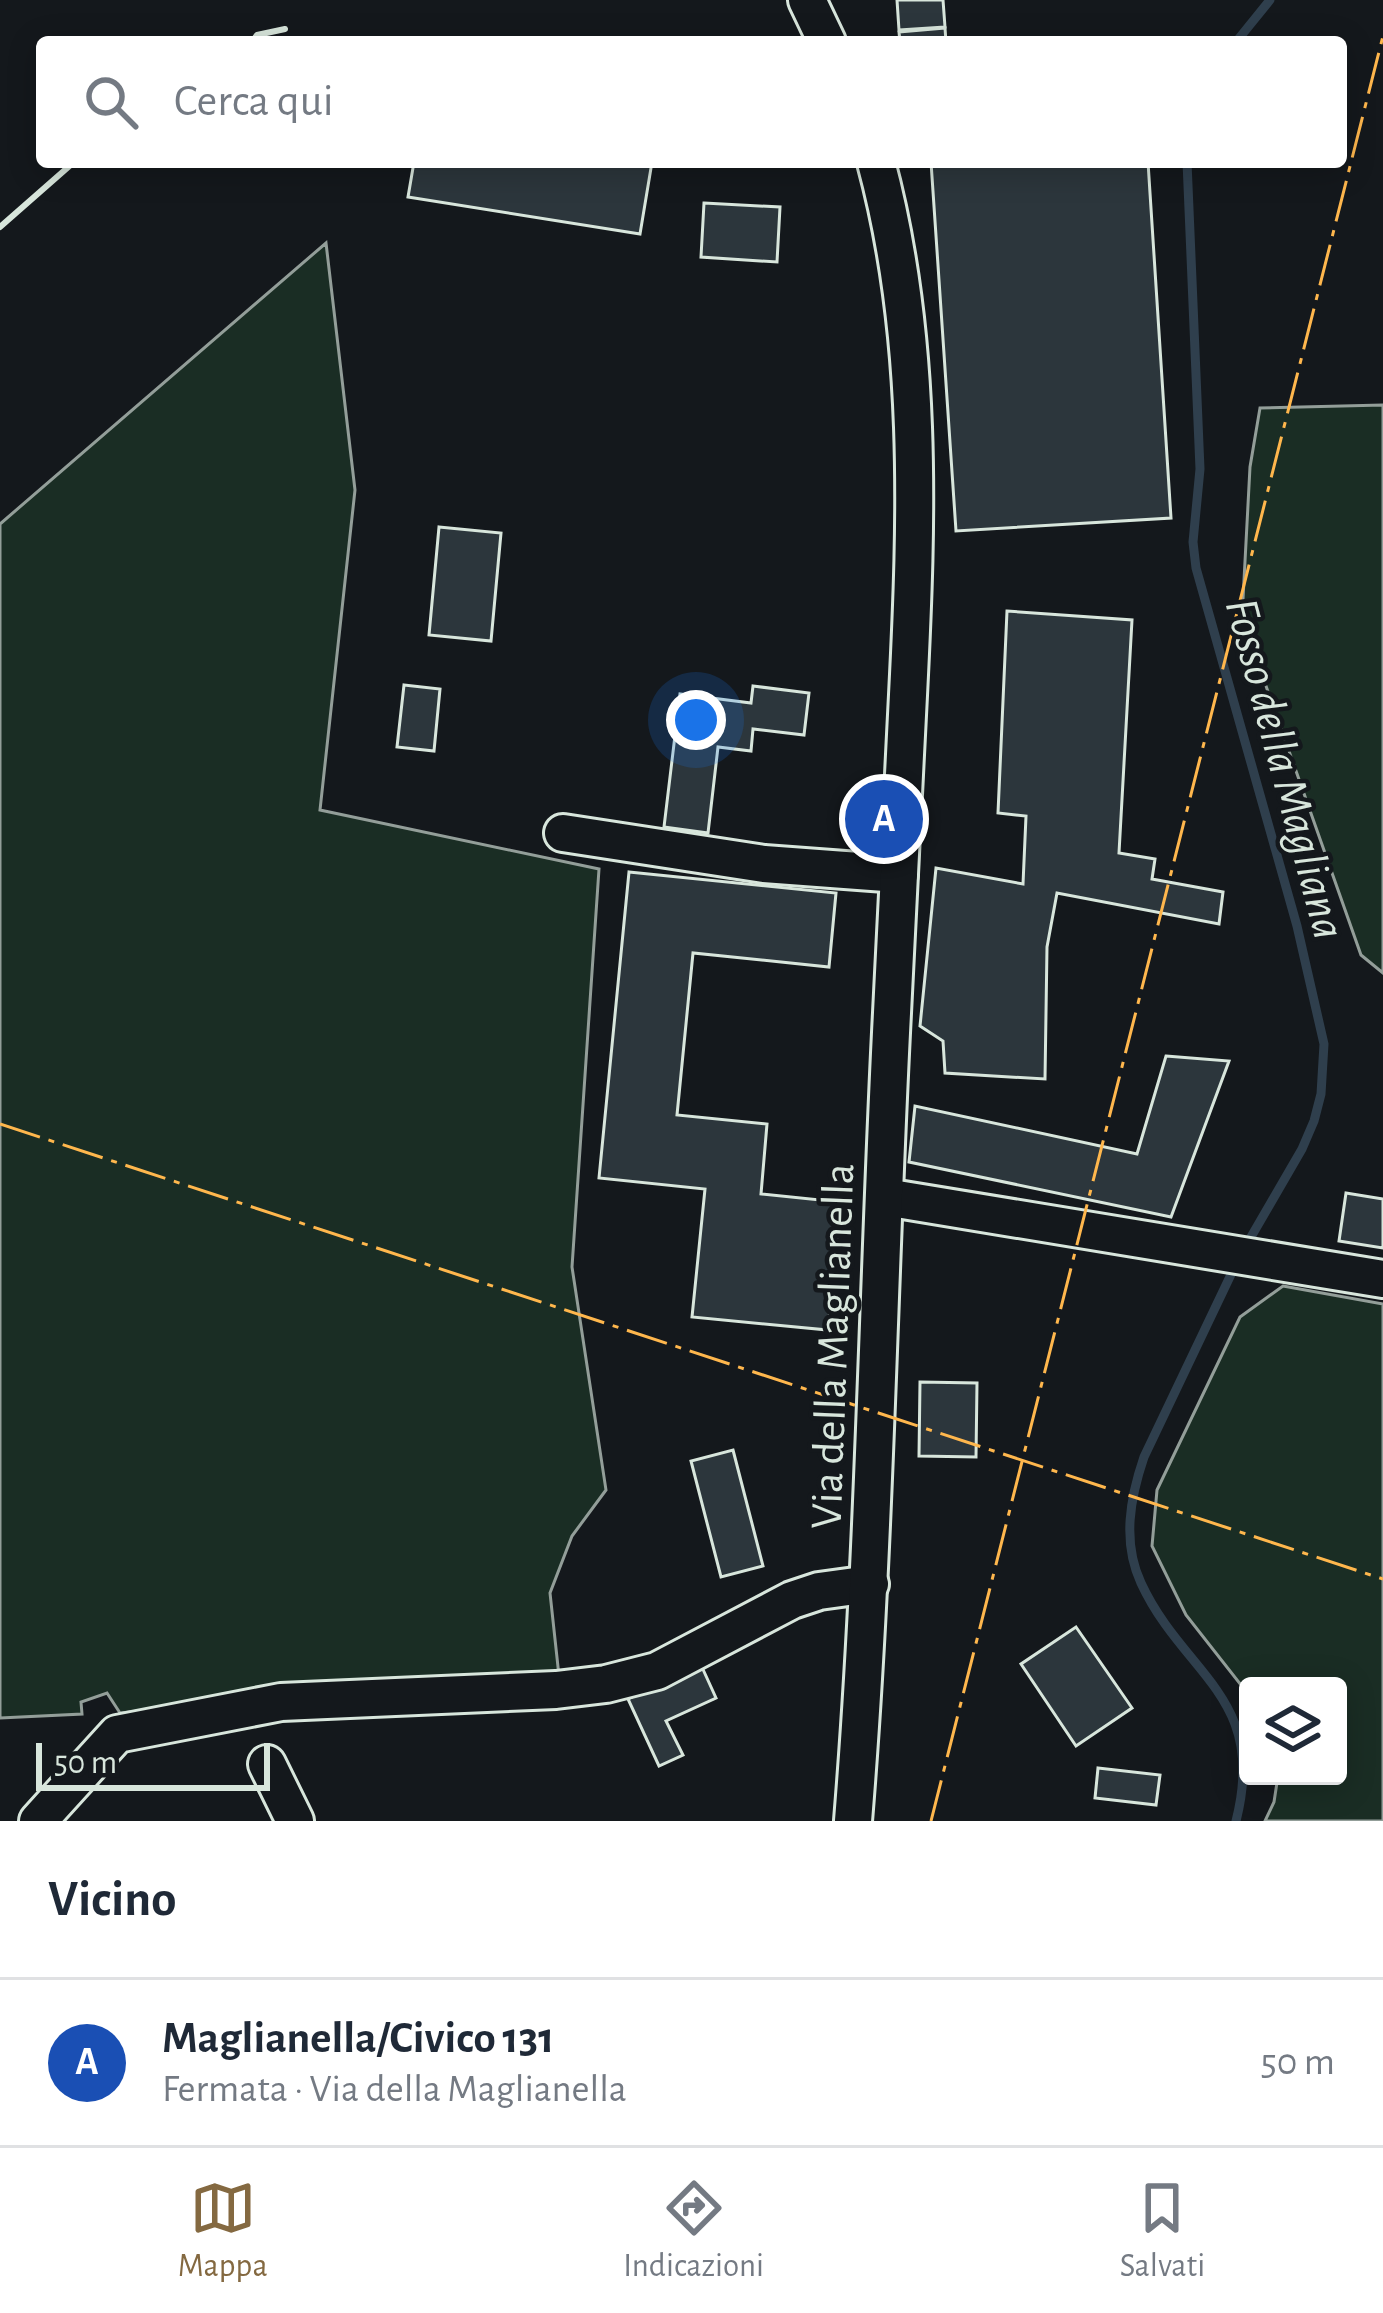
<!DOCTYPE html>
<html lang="it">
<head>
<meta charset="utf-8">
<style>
	:root { --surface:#fff; --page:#f6f6f7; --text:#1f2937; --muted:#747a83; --line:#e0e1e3; --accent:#846941 }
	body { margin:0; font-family:"Alegreya Sans",sans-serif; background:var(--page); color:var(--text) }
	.controls { position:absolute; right:36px; bottom:36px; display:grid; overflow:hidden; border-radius:12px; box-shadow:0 6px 30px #0003 }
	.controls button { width:108px; height:108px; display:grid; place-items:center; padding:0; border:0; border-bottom:3px solid var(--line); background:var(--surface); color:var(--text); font:60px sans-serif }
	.scale { position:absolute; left:36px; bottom:30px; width:234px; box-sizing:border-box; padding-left:12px; border:6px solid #d8e6dc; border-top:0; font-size:33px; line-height:42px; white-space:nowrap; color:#d8e6dc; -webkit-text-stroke:9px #14181c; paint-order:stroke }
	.you { position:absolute; left:696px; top:720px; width:42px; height:42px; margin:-30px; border:9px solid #fff; border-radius:50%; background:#1a73e8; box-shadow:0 0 0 18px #1a73e833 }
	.badge { display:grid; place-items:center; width:78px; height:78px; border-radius:50%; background:var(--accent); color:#fff; font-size:39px; font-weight:700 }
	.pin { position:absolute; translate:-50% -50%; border:6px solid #fff; box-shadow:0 3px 12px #0006 }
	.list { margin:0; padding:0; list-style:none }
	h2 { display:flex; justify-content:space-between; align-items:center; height:156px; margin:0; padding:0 48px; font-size:51px }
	h2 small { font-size:39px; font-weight:400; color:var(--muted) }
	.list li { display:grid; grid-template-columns:78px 1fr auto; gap:36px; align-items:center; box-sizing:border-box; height:168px; padding:0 48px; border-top:3px solid var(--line) }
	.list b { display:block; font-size:45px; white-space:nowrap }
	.list p { margin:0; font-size:39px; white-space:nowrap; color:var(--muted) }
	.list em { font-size:39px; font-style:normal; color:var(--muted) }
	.icon { flex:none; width:66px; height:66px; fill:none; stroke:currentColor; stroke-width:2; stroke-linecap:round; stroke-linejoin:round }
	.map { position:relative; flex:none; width:1383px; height:1821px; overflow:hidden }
	.search { position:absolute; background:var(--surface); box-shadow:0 6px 30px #0003; left:36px; right:36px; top:36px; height:132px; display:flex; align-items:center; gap:30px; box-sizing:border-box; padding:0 42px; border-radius:12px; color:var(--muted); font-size:45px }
	.sheet { height:324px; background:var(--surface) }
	nav { display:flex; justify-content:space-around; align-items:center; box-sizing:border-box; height:168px; border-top:3px solid var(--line); background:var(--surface); font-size:33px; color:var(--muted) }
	nav a { display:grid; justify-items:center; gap:6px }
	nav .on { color:var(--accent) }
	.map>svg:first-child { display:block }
	.green { fill:#1a2d24; stroke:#939e99; stroke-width:3 }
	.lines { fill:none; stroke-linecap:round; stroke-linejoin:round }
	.stream { stroke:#2f3f4d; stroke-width:9 }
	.building { fill:#2c363c; stroke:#d8e6dc; stroke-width:3 }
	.minor-casing { stroke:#d8e6dc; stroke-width:42 }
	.minor { stroke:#14181c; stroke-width:36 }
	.wall { stroke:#d8e6dc; stroke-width:6 }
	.power { stroke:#ffb74d; stroke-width:3; stroke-dasharray:42 9 6 9; stroke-linecap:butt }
	.labels { text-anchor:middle; stroke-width:9; stroke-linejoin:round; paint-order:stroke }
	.street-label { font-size:45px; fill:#d8e6dc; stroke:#14181c }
	.water-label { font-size:48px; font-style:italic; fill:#d8e6dc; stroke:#14181c }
</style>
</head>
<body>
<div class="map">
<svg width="1383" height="1821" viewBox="0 0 1383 1821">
	<rect width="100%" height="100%" fill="#14181c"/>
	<g class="green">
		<path d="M326 243 355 490 320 810 599 869 572 1267 606 1490 572 1536 550 1593 559 1676 362 1687 120 1713 107 1693 81 1702 82 1714 0 1718V524Z"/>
		<path d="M1383 405V973L1361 955 1242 618 1250 467 1260 408Z"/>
		<path d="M1283 1286 1383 1304V1821H1265L1274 1802 1278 1776H1338V1686H1248V1694L1186 1615 1152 1546 1157 1490 1240 1317Z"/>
	</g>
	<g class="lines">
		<g class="stream">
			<path d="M1236 42 1270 0"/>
			<path d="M1187 162 1200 469 1193 542 1196 568 1297 926 1324 1044 1321 1094 1314 1121 1302 1149 1244 1249"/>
			<path d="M1236 1821C1268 1696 1184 1676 1141 1583 1122 1542 1130 1498 1144 1457L1236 1264"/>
		</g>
	</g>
	<g class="building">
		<path d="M897 0H943L945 27 899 30Z"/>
		<path d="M945 28 946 42H900L899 32Z"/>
		<path d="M414 162H652L640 234 408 197Z"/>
		<path d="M931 162H1148L1171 518 956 531Z"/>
		<path d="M704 203 780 207 777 262 701 257Z"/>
		<path d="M439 527 501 533 491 641 429 635Z"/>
		<path d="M1007 611 1132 620 1119 853 1155 859 1152 879 1223 892 1219 924 1057 893 1047 947 1045 1079 945 1073 943 1041 920 1026 936 868 1023 884 1026 816 998 813Z"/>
		<path d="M404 685 440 689 434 751 397 747Z"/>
		<path d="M753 686 809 693 804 735 753 729 751 751 718 747 708 833 664 827 680 694 751 703Z"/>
		<path d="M629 872 836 893 829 967 693 953 677 1115 767 1124 761 1194 840 1202 828 1330 692 1317 705 1189 599 1178Z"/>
		<path d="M1166 1056 1229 1061 1171 1217 909 1162 915 1106 1137 1154Z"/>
		<path d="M1346 1193 1383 1199V1248L1339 1241Z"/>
		<path d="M920 1382 977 1383 976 1457 919 1456Z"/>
		<path d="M733 1450 763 1566 721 1577 691 1461Z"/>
		<path d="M1076 1627 1132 1708 1076 1746 1021 1664Z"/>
		<path d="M701 1665 716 1698 666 1721 683 1755 659 1766 628 1699Z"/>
		<path d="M1098 1768 1160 1775 1156 1805 1095 1798Z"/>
	</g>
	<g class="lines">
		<defs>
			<g id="minor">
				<path d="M807 0 827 42"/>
				<path d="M563 833 764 864 899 874"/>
				<path d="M885 1197 1383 1279"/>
				<path d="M267 1764 295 1821"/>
				<path d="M38 1821 117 1734 281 1702 556 1690 606 1684 657 1671 792 1600 819 1591 870 1584"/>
				<path d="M853 1821C875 1552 878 1282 892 1013 898 907 903 801 908 695 917 517 923 336 876 162"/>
			</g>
		</defs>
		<use href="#minor" class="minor-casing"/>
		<use href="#minor" class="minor"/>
		<g class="wall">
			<path d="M252 42 257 35 285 29"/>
			<path d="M0 227 74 162"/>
		</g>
		<g class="power">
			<path d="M0 1124 1383 1579"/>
			<path d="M931 1821 1383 36"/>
		</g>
	</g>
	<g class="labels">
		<g class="street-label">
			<text transform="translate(831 1346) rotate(-88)" y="16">Via della Maglianella</text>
		</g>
		<g class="water-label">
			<text transform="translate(1287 768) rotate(75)" y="17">Fosso della Magliana</text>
		</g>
	</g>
</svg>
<div class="controls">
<button><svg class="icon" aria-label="layers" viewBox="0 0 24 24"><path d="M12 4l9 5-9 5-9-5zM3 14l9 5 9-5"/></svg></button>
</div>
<div class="scale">50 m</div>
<div class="you"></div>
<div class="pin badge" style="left:884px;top:819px;background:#1a4fb4">A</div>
<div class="search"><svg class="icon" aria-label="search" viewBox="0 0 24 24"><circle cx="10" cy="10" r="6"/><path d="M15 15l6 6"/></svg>Cerca qui</div>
</div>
<section class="sheet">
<h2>Vicino<small></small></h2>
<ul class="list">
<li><span class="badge" style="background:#1a4fb4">A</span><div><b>Maglianella/Civico 131</b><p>Fermata · Via della Maglianella</p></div><em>50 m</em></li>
</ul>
</section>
<nav>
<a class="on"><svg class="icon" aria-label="map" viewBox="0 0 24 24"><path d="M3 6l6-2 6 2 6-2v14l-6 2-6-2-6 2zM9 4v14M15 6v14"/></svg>Mappa</a>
<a><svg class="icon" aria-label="directions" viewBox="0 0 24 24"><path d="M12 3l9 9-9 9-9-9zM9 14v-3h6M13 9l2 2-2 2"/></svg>Indicazioni</a>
<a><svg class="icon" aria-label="saved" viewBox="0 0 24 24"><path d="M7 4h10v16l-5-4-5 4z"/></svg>Salvati</a>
</nav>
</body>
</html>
